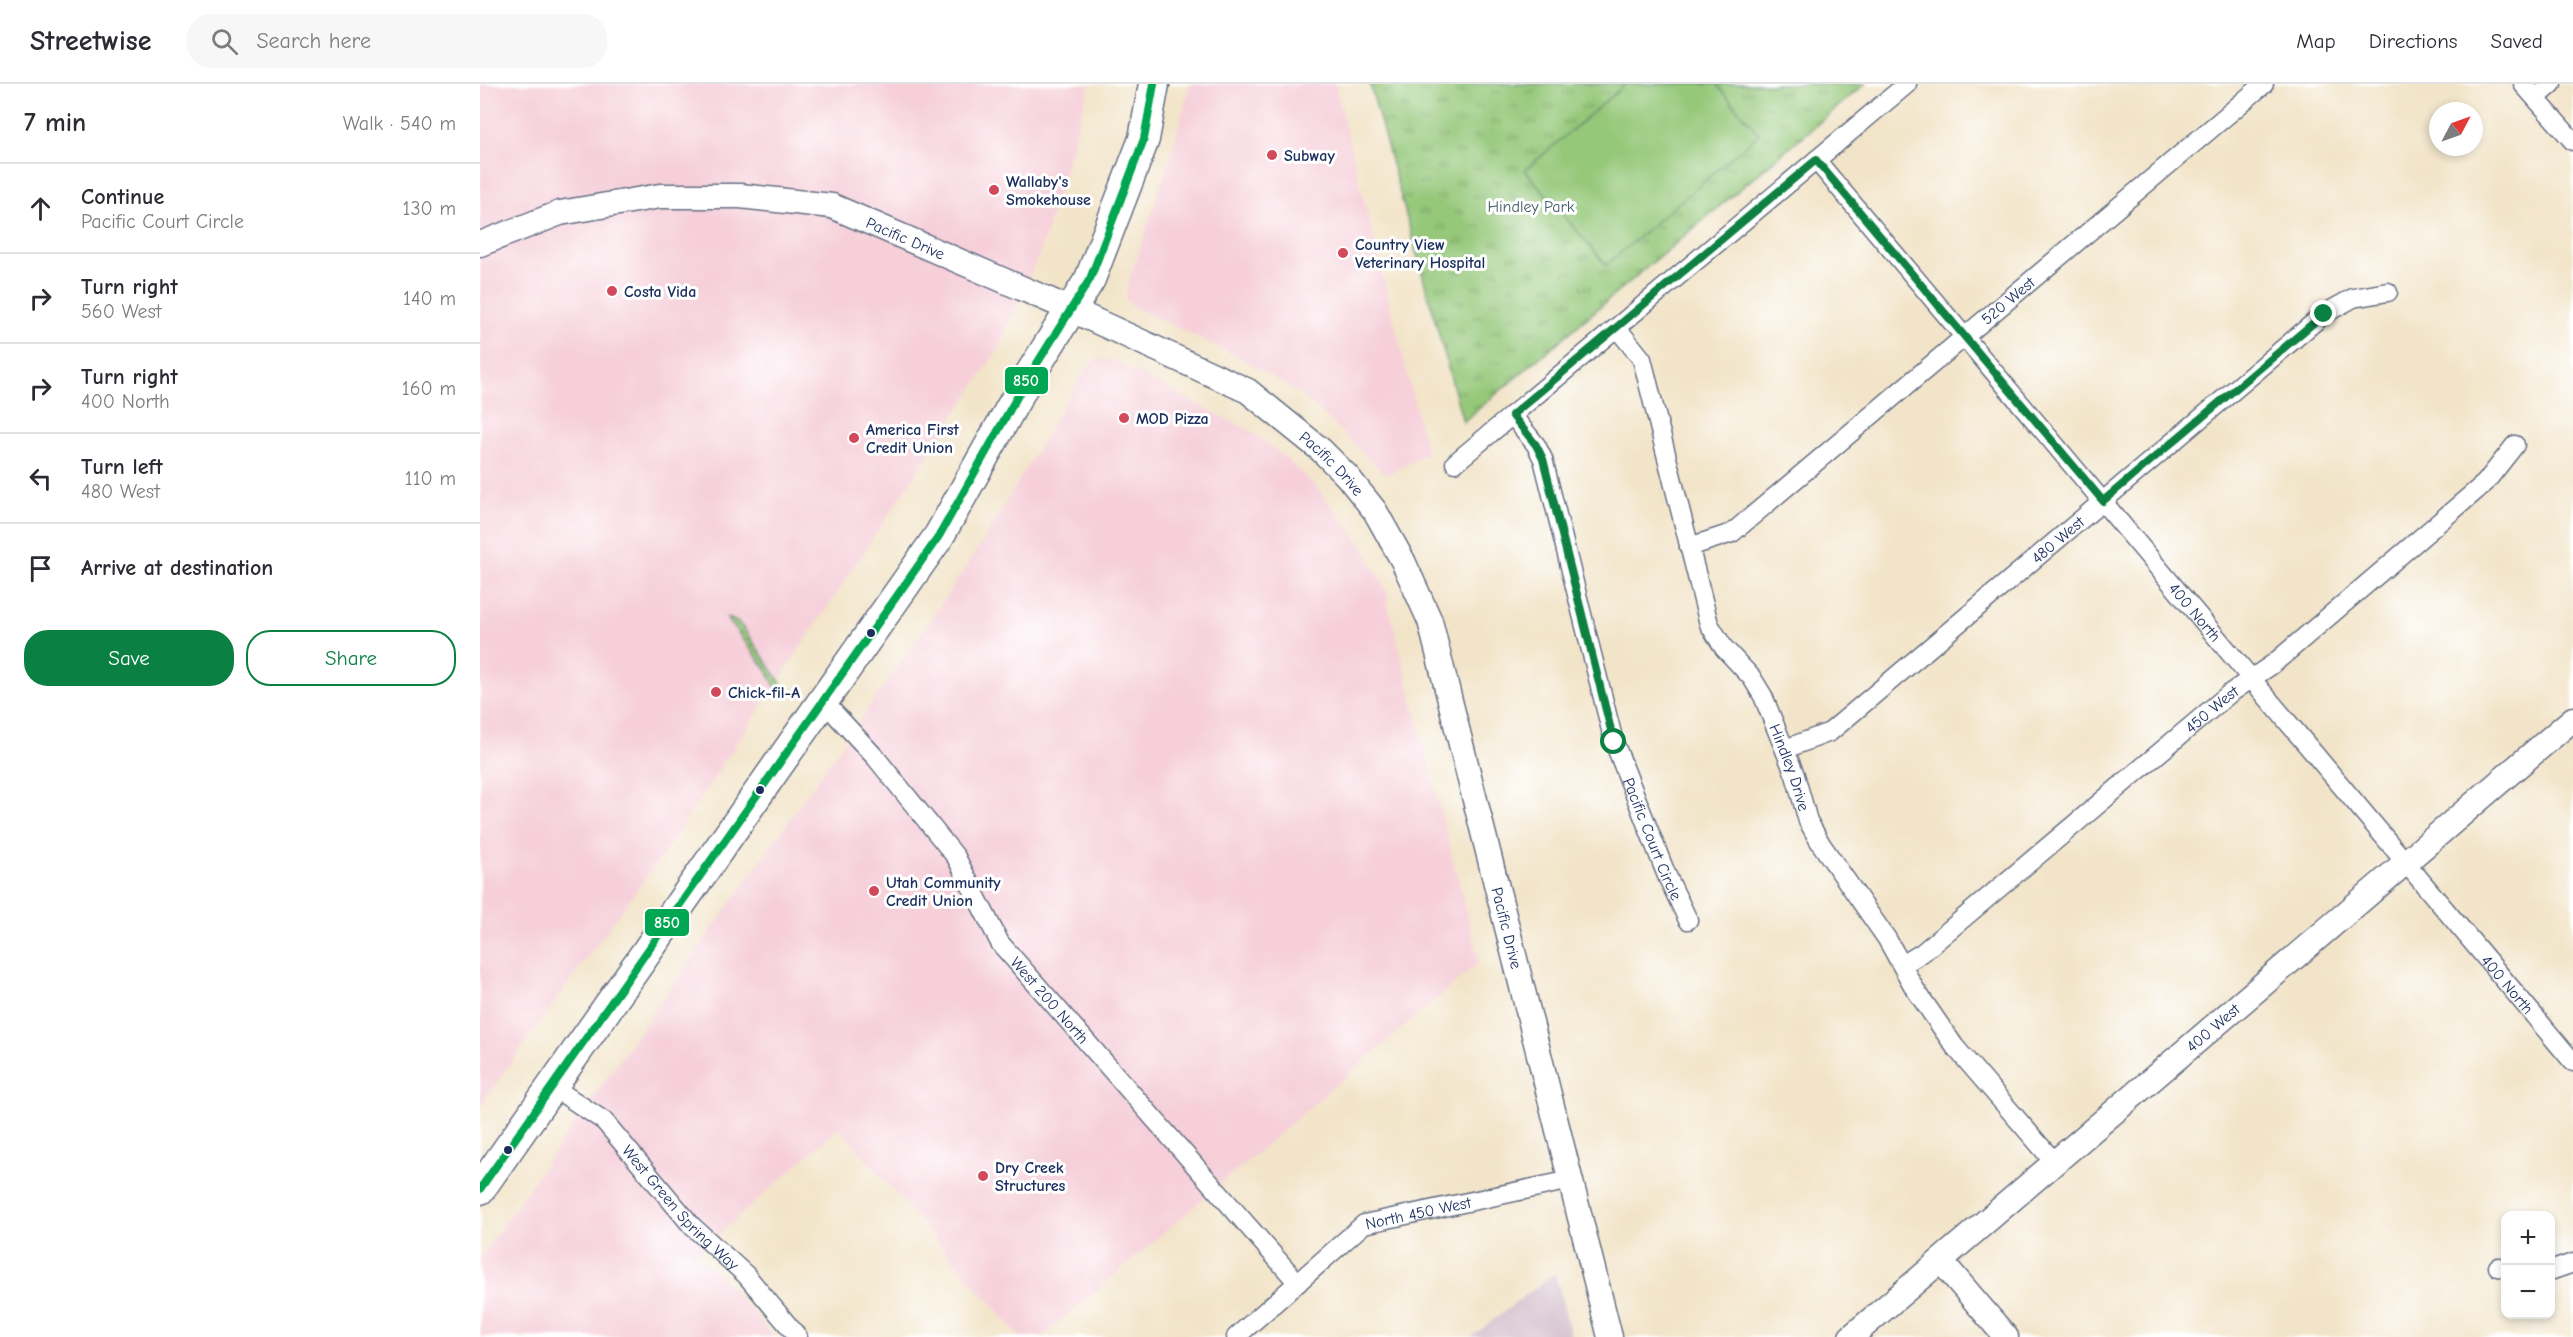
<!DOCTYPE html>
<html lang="en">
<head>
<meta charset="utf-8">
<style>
	:root { --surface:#fff; --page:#f7f7f7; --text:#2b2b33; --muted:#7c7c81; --line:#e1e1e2; --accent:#0b8043 }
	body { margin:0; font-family:"Comic Neue",sans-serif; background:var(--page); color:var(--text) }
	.controls { position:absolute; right:18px; bottom:18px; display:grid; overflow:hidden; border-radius:12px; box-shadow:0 3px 9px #0003 }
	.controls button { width:54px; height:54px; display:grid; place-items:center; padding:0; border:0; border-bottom:2px solid var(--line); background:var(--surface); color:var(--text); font:30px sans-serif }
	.compass { position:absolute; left:1949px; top:18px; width:54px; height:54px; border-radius:50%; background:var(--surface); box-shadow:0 3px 9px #0003; rotate:49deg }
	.stop { position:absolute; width:18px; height:18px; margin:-14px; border:4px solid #0b8043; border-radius:50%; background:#fff }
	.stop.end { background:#0b8043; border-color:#fff; box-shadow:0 2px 6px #0008 }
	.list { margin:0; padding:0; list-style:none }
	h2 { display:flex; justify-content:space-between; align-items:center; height:78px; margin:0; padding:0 24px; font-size:26px }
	h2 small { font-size:20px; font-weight:400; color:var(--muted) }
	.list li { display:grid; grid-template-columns:39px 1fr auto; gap:18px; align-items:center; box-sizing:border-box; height:90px; padding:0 24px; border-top:2px solid var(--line) }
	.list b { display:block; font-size:22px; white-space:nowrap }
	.list p { margin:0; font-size:20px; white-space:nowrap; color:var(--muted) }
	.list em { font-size:20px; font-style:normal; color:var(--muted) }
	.actions { display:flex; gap:12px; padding:18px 24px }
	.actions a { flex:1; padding:14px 0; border:2px solid var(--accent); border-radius:24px; text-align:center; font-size:21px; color:var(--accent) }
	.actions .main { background:var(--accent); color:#fff }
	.icon { flex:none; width:33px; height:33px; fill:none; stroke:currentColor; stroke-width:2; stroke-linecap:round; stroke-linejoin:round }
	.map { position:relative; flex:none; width:2093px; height:1253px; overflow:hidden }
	header { display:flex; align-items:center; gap:36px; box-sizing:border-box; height:84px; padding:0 30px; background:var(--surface); border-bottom:2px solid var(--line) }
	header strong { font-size:28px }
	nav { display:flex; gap:33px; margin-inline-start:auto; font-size:21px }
	.search { width:420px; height:54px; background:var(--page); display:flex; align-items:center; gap:15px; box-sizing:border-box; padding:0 21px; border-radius:24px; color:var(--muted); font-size:22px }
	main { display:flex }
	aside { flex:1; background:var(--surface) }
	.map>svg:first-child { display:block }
	.built { fill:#f6cfd9 }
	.industrial { fill:#d1bdcb }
	.grass { fill:url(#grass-dots); stroke:#587c6c; stroke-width:1.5 }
	.park { fill:url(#park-tufts); stroke:#587c6c; stroke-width:1.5 }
	.pitch { fill:#95c879; stroke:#587c6c; stroke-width:1.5 }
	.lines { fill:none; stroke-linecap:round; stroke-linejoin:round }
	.minor-casing { stroke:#666e83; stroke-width:21 }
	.tertiary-casing { stroke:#666e83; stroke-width:27 }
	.primary-casing { stroke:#666e83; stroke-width:33 }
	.minor { stroke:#fff; stroke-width:18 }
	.tertiary { stroke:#fff; stroke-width:24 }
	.primary { stroke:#fff; stroke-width:30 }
	.bus-1-casing { stroke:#fff; stroke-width:12 }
	.bus-1 { stroke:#00a651; stroke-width:8 }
	.route { stroke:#0b8043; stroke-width:8 }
	.poi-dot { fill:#d1495b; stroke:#fff; stroke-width:2 }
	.bus-dot { fill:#1b2f5e; stroke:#fff; stroke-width:2 }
	.labels { text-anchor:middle; stroke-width:6; stroke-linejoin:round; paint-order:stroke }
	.poi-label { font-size:16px; font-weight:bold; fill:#1b2f5e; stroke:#fff; text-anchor:start }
	.park-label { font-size:16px; fill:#405d66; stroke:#fff }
	.street-label { font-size:16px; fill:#1b2f5e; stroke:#fff }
	.line-badge { stroke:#fff; stroke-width:2 }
	.badge-label { font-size:16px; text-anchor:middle; font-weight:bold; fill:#fff }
</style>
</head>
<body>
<header>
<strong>Streetwise</strong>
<div class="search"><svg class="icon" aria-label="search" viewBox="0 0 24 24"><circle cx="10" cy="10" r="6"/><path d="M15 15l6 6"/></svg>Search here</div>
<nav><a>Map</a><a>Directions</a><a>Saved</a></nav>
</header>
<main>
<aside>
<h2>7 min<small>Walk · 540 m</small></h2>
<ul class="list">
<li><svg class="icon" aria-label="ahead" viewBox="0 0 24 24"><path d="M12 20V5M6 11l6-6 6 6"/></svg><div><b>Continue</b><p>Pacific Court Circle</p></div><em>130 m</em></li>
<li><svg class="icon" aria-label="right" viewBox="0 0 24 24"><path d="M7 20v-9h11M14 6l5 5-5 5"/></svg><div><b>Turn right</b><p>560 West</p></div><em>140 m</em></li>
<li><svg class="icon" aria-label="right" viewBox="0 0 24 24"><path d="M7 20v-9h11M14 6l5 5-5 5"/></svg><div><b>Turn right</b><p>400 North</p></div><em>160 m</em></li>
<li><svg class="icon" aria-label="left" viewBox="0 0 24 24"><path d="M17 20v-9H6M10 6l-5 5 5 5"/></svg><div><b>Turn left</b><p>480 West</p></div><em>110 m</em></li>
<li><svg class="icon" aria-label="arrive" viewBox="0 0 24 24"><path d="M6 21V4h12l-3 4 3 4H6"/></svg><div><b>Arrive at destination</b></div></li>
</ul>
<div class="actions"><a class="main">Save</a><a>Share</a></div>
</aside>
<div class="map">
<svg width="2093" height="1253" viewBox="0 0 2093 1253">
	<defs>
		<pattern id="grass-dots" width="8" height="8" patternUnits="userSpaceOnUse" patternTransform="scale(1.5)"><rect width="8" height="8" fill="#95c879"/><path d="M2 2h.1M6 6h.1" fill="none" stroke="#79a366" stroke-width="1.8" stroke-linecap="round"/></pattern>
		<pattern id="park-tufts" width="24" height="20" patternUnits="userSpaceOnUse" patternTransform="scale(1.5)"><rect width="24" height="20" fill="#95c879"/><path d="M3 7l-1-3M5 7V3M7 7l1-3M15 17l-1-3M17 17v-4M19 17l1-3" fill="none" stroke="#79a366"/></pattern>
	</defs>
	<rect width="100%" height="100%" fill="#fff"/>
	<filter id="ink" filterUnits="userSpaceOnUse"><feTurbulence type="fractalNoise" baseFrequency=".0167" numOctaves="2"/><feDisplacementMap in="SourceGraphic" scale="12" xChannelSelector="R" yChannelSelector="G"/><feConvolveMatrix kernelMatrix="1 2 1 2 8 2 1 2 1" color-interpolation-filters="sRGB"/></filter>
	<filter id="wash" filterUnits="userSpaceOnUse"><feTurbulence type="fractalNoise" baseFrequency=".008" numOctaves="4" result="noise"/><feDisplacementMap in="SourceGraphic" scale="24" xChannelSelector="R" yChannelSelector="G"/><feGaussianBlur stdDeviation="1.35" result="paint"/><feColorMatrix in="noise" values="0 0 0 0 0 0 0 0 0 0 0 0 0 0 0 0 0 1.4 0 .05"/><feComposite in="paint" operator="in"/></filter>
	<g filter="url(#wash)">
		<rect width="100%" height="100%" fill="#f2e4c8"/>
		<g class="built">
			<path d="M0 0H610L561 166 516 269 188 763 0 1021Z"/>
			<path d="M710 0H855L947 369 911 389 902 388 851 337 819 309 761 274 654 223 646 216 647 203 690 74Z"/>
			<path d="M618 275 632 276 772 348 807 375 839 406 884 464 908 510 907 516 999 878 562 1253H540L359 1044 215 1171 243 1194 294 1253H0V1173L448 540 506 452 595 302 612 278Z"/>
		</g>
		<path class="industrial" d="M1075 1189 1091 1253H991Z"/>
		<path class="grass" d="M246 533 257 538 264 545 303 602 297 606 286 585Z"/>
		<path class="park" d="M890 0H1385L983 338Z"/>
		<path class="pitch" d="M1146 0H1236L1279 50 1126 181 1045 86Z"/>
	</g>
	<g filter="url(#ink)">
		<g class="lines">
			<defs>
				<g id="minor">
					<path d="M2043 0 2093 57"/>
					<path d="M2056 14 2072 0"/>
					<path id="s1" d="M1336 76 2093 978"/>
					<path id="s2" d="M1137 244 1162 275 1229 540 1244 564 1272 594 1283 612 1315 691 1328 737 1341 760 1407 855 1435 905 1475 963 1575 1079"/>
					<path id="s3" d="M1032 331 1056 361 1063 375 1134 658 1187 792 1208 836"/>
					<path d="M975 379 1427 0"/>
					<path id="s4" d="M1209 463 1252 449 1784 0"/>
					<path id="s5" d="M344 618 396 674 476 773 520 859 818 1199"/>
					<path id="s6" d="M1305 665 1350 648 1844 230 1873 214 1908 208"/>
					<path id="s7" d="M1422 881 1442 869 1749 610 1793 580 2005 399 2035 361"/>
					<path id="s8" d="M73 1003 124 1037 212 1142 266 1191 318 1253"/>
					<path d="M2018 1183 2026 1184"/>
					<path d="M2070 1187 2093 1179"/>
					<path id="s9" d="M756 1253 884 1140 1091 1096"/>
				</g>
				<g id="tertiary">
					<path id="s10" d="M0 160 80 129 180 112H260L352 122 592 226 768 307 841 366 867 392 895 427 923 477 950 537 1130 1253"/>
					<path d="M1461 1177 1526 1253"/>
					<path id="s11" d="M1371 1253 2093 635"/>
				</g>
				<path id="primary" d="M0 1105 459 452 546 297 610 195 664 55 674 0"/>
			</defs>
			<use href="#minor" class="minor-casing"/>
			<use href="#tertiary" class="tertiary-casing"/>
			<use href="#primary" class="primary-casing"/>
			<use href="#minor" class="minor"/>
			<use href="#tertiary" class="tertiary"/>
			<use href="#primary" class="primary"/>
			<defs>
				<path id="bus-1" d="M0 1105 459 452 546 297 610 195 664 55 674 0"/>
			</defs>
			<use href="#bus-1" class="bus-1-casing"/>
			<use href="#bus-1" class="bus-1"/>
		</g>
	</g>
	<g class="lines" filter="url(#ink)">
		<path class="route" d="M1134 658 1063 375 1056 361 1032 331 1336 76 1623 417 1844 230"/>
	</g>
	<g class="poi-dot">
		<circle cx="792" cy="71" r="6"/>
		<circle cx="514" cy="106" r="6"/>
		<circle cx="863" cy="169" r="6"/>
		<circle cx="132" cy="207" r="6"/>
		<circle cx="644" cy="334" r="6"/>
		<circle cx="374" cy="354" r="6"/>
		<circle cx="236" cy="608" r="6"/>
		<circle cx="394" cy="807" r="6"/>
		<circle cx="503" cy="1092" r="6"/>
	</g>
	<g class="bus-dot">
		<circle cx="391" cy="549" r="5"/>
		<circle cx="280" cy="706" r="5"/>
		<circle cx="28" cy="1066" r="5"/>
	</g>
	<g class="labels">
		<g class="poi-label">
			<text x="804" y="77">Subway</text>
			<text x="526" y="103">Wallaby's<tspan x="526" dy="18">Smokehouse</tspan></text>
			<text x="875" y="166">Country View<tspan x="875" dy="18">Veterinary Hospital</tspan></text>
			<text x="144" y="213">Costa Vida</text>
			<text x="656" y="340">MOD Pizza</text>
			<text x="386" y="351">America First<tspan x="386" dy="18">Credit Union</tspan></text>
			<text x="248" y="614">Chick-fil-A</text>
			<text x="406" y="804">Utah Community<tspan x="406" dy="18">Credit Union</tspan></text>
			<text x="515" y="1089">Dry Creek<tspan x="515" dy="18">Structures</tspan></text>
		</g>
		<g class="park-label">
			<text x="1051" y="128">Hindley Park</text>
		</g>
		<g class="street-label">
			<text dy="6" stroke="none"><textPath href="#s10" startOffset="440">Pacific Drive</textPath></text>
			<text dy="6" stroke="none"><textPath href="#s4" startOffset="406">520 West</textPath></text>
			<text dy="6" stroke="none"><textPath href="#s10" startOffset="926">Pacific Drive</textPath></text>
			<text dy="6" stroke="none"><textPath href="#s6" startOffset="346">480 West</textPath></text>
			<text dy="6" stroke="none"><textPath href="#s1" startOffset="590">400 North</textPath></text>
			<text dy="6" stroke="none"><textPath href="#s7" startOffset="402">450 West</textPath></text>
			<text dy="6" stroke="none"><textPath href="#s2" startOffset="480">Hindley Drive</textPath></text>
			<text dy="6" stroke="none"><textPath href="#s3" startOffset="450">Pacific Court Circle</textPath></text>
			<text dy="6" stroke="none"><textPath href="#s10" startOffset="1430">Pacific Drive</textPath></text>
			<text dy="6" stroke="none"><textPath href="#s1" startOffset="1076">400 North</textPath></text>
			<text dy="6" stroke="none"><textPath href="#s5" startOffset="376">West 200 North</textPath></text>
			<text dy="6" stroke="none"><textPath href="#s11" startOffset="476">400 West</textPath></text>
			<text dy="6" stroke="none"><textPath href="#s8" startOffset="177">West Green Spring Way</textPath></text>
			<text dy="6" stroke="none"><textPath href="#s9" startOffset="226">North 450 West</textPath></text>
		</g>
	</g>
	<g class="line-badge">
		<rect x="524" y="282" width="45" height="29" rx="6" fill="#00a651"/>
		<rect x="164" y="824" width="46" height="29" rx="6" fill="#00a651"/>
	</g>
	<g class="badge-label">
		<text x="546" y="302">850</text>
		<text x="187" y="844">850</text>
	</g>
</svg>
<div class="controls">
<button>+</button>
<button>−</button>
</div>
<svg class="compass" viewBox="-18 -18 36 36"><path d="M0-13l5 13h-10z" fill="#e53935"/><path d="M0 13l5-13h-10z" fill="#7c7c81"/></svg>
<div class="stop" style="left:1134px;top:658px"></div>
<div class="stop end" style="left:1844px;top:230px"></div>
</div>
</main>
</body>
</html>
